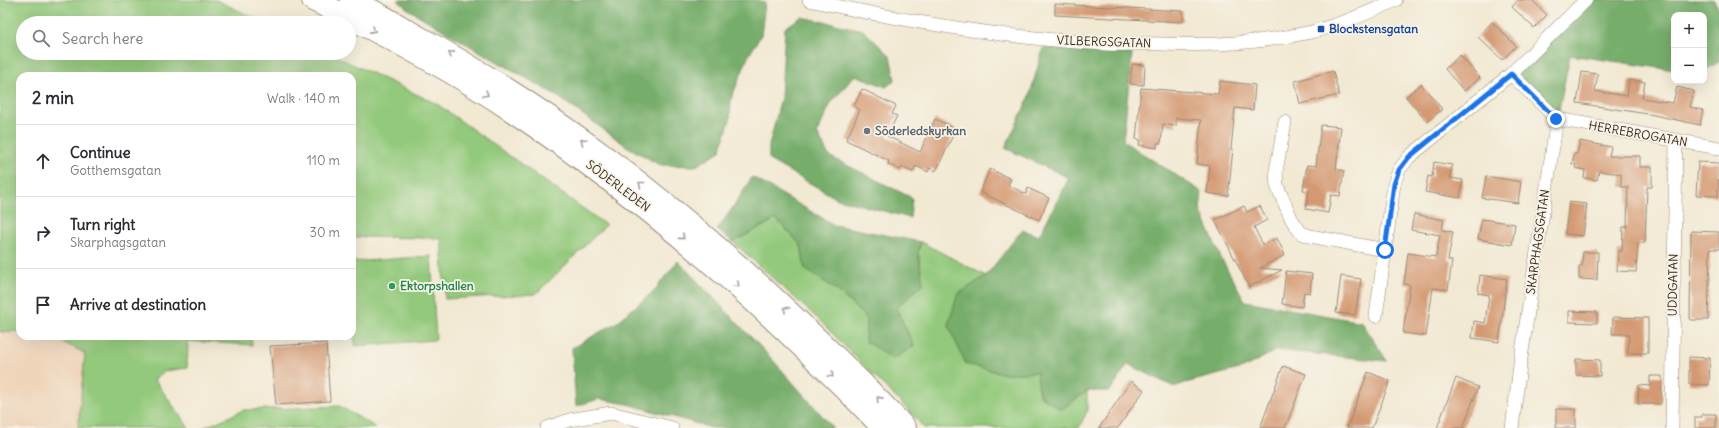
<!DOCTYPE html>
<html lang="en">
<head>
<meta charset="utf-8">
<style>
	:root { --surface:#fff; --page:#f2f2f3; --text:#2b2b33; --muted:#7c7c81; --line:#e1e1e2 }
	body { margin:0; font-family:Delius,sans-serif; background:var(--page); color:var(--text) }
	.controls { position:absolute; right:12px; top:12px; display:grid; overflow:hidden; border-radius:8px; box-shadow:0 4px 16px #0002 }
	.controls button { width:36px; height:36px; display:grid; place-items:center; padding:0; border:0; border-bottom:1px solid var(--line); background:var(--surface); color:var(--text); font:20px sans-serif }
	.stop { position:absolute; width:12px; height:12px; margin:-9px; border:3px solid #1a73e8; border-radius:50%; background:#fff }
	.stop.end { background:#1a73e8; border-color:#fff; box-shadow:0 1px 4px #0008 }
	.list { margin:0; padding:0; list-style:none }
	h2 { display:flex; justify-content:space-between; align-items:center; height:52px; margin:0; padding:0 16px; font-size:17px }
	h2 small { font-size:13px; font-weight:400; color:var(--muted) }
	.list li { display:grid; grid-template-columns:26px 1fr auto; gap:12px; align-items:center; box-sizing:border-box; height:72px; padding:0 16px; border-top:1px solid var(--line) }
	.list b { display:block; font-size:15px; white-space:nowrap }
	.list p { margin:0; font-size:13px; white-space:nowrap; color:var(--muted) }
	.list em { font-size:13px; font-style:normal; color:var(--muted) }
	.icon { flex:none; width:22px; height:22px; fill:none; stroke:currentColor; stroke-width:2; stroke-linecap:round; stroke-linejoin:round }
	.map { position:relative; flex:none; width:1719px; height:428px; overflow:hidden }
	.search { position:absolute; background:var(--surface); box-shadow:0 4px 16px #0002; left:16px; top:16px; width:340px; height:44px; display:flex; align-items:center; gap:10px; box-sizing:border-box; padding:0 14px; border-radius:22px; color:var(--muted); font-size:15px }
	.panel { position:absolute; background:var(--surface); box-shadow:0 4px 16px #0002; left:16px; top:72px; width:340px; height:268px; border-radius:12px }
	.map>svg:first-child { display:block }
	.built { fill:#efd6bb }
	.green { fill:#93c97b; stroke:#677a4c }
	.forest { fill:#76ad6b; stroke:#586c44 }
	.building { fill:#d49972 }
	.lines { fill:none; stroke-linecap:round; stroke-linejoin:round }
	.minor-casing { stroke:#968a78; stroke-width:14 }
	.trunk-casing { stroke:#968a78; stroke-width:24 }
	.minor { stroke:#fff; stroke-width:13 }
	.trunk { stroke:#fff; stroke-width:22 }
	.oneway { stroke:#a79f9a }
	.route { stroke:#1a73e8; stroke-width:5 }
	.transit-dot { fill:#1a4fb4; stroke:#f7f3e8; stroke-width:1.5 }
	.worship-dot { fill:#6b7280; stroke:#f7f3e8; stroke-width:1.5 }
	.leisure-dot { fill:#2e9e5b; stroke:#f7f3e8; stroke-width:1.5 }
	.labels { text-anchor:middle; stroke-width:3.5; stroke-linejoin:round; paint-order:stroke }
	.transit-label { font-size:12px; font-weight:bold; fill:#164399; stroke:#f7f3e8; text-anchor:start }
	.street-label { font-size:12px; fill:#3b2a1e; stroke:#f7f3e8 }
	.worship-label { font-size:12px; font-weight:bold; fill:#5b616d; stroke:#f7f3e8; text-anchor:start }
	.leisure-label { font-size:12px; font-weight:bold; fill:#27864d; stroke:#f7f3e8; text-anchor:start }
</style>
</head>
<body>
<div class="map">
<svg width="1719" height="428" viewBox="0 0 1719 428">
	<rect width="100%" height="100%" fill="#f7f3e8"/>
	<filter id="ink" filterUnits="userSpaceOnUse"><feTurbulence type="fractalNoise" baseFrequency=".025" numOctaves="2"/><feDisplacementMap in="SourceGraphic" scale="8" xChannelSelector="R" yChannelSelector="G"/><feConvolveMatrix kernelMatrix="1 2 1 2 8 2 1 2 1" color-interpolation-filters="sRGB"/></filter>
	<filter id="wash" filterUnits="userSpaceOnUse"><feTurbulence type="fractalNoise" baseFrequency=".012" numOctaves="4" result="noise"/><feDisplacementMap in="SourceGraphic" scale="16" xChannelSelector="R" yChannelSelector="G"/><feGaussianBlur stdDeviation="0.9" result="paint"/><feColorMatrix in="noise" values="0 0 0 0 0 0 0 0 0 0 0 0 0 0 0 0 0 1.4 0 .05"/><feComposite in="paint" operator="in"/></filter>
	<g filter="url(#wash)">
		<rect width="100%" height="100%" fill="#f2e9d3"/>
		<path class="built" d="M20 331V336H50L85 353 78 428H0V332Z"/>
		<g class="green">
			<path d="M0 0H216L265 23H23V53H329L437 104 606 225 536 294 445 299 441 238 352 237V76H20V331L0 332Z"/>
			<path d="M776 219 801 245 805 269 837 290 866 318 914 346 896 308 923 284 918 252 921 242 986 276 958 294 1005 374 1037 372 1061 409 1087 391V411L1079 428H924L912 414 818 319 733 242Z"/>
			<path d="M431 256 436 340 355 346 352 310V262Z"/>
			<path d="M50 336H251L252 345 188 341 187 368 165 371 154 379 189 428H78L85 353Z"/>
			<path d="M339 406 377 428H203L244 410Z"/>
		</g>
		<g class="forest">
			<path d="M397 0H757L765 3 761 35 748 57 731 99 730 120 720 151 696 166 660 165 628 147 554 94 465 43 408 9Z"/>
			<path d="M1586 0H1714L1719 10V62L1704 71V15H1674V70L1570 55 1557 119 1511 74Z"/>
			<path d="M801 17 863 30 890 56 895 80 886 87 855 75 831 103 817 133 829 156 912 198 910 218 838 199 769 160V146L781 98 785 28Z"/>
			<path d="M1043 48 1132 54 1123 141 1202 192 1200 210 1221 258 1245 301 1362 322 1387 361 1277 350 1243 368 1185 383 1174 387 1128 364 1110 391H1087L1061 410 1039 395 1037 372 1005 374 966 364 948 325 958 294 986 276 1022 230 1039 236 1069 178 1005 148 1029 98Z"/>
			<path d="M752 177 834 225 921 242 918 252 923 284 896 308 914 346 893 359 865 341 866 318 837 290 805 269 801 245 776 219 733 242 717 230 736 203Z"/>
			<path d="M678 261 771 358 833 428H712L628 404 599 399 576 406 572 348 616 323 654 291Z"/>
		</g>
		<g id="blocks">
			<g class="building">
				<path d="M1518 0H1532L1547 15 1534 28 1512 7Z"/>
				<path d="M1055 4 1183 11V22L1055 15Z"/>
				<path d="M1492 22 1516 46 1502 60 1478 37Z"/>
				<path d="M1460 55 1480 78 1464 91 1445 69Z"/>
				<path d="M1132 64 1145 65 1144 85 1130 84Z"/>
				<path d="M1333 71 1339 95 1300 104 1295 81Z"/>
				<path d="M1582 72 1598 74 1595 91 1627 96 1629 80 1645 82 1642 98 1673 103 1677 87 1694 91 1690 107 1703 110 1700 125 1654 115 1577 103Z"/>
				<path d="M1220 81 1255 85 1253 110 1235 108 1231 149H1233L1228 196 1207 193 1210 166 1197 164 1201 120 1176 118V126L1163 124 1161 143H1157V148L1139 145 1140 140 1136 139 1141 88 1218 94Z"/>
				<path d="M1421 84 1442 109 1427 122 1406 97Z"/>
				<path d="M862 89 896 106 892 114 897 116 887 136 920 152 935 119 956 129 936 171 930 168 928 172 916 166 913 172 902 167 900 170 888 164 889 161 846 140 860 110 854 106Z"/>
				<path d="M1321 125 1341 127 1336 169 1344 171 1340 196 1331 195 1328 213 1306 209 1309 191 1303 190 1307 165 1316 166Z"/>
				<path d="M1580 141 1611 147 1609 156H1640V167H1652V187H1647L1645 243H1638L1636 272 1617 271 1618 251H1622L1623 227H1627L1628 187H1621V174L1599 171 1597 180 1584 178 1585 170 1575 168 1576 165 1572 164 1574 154H1577Z"/>
				<path d="M1434 162 1452 165 1450 178 1463 180 1460 198 1425 192 1428 176 1432 177Z"/>
				<path d="M1698 162 1719 163 1718 196 1696 195Z"/>
				<path d="M990 169 1011 179 1008 185 1026 194 1028 188 1049 198 1039 220 980 192Z"/>
				<path d="M1486 176 1521 182 1518 203 1482 198Z"/>
				<path d="M1569 202 1587 204 1583 236 1565 234Z"/>
				<path d="M1244 206 1247 212 1260 206 1267 220 1254 227 1263 245 1277 238 1285 255 1260 268 1282 270 1249 287 1215 220Z"/>
				<path d="M1414 214 1444 220 1442 230 1453 232 1448 260 1452 261 1448 290 1433 288 1426 336 1403 333 1410 285 1404 284 1408 253 1436 257 1440 235 1411 230Z"/>
				<path d="M1482 219 1515 224 1512 245 1478 239Z"/>
				<path d="M1691 231 1719 232V249H1710L1708 320H1690Z"/>
				<path d="M1583 252H1598L1597 280 1579 279V266H1582Z"/>
				<path d="M1286 271 1312 274 1310 293 1304 292 1302 307 1282 304Z"/>
				<path d="M1480 275 1507 279 1499 342 1472 338 1474 321 1485 323 1489 295 1478 293Z"/>
				<path d="M1341 276 1361 279 1355 315 1336 313Z"/>
				<path d="M1569 311 1597 312V323L1569 322Z"/>
				<path d="M1613 317 1648 318V353H1628L1629 334H1612Z"/>
				<path d="M326 343 330 401 276 405 270 346Z"/>
				<path d="M1689 357 1710 358 1709 385 1689 384Z"/>
				<path d="M1576 359 1600 360V376L1576 375Z"/>
				<path d="M1283 366 1306 374 1285 428H1260Z"/>
				<path d="M1368 372 1390 381 1372 428H1347Z"/>
				<path d="M1650 376H1662L1661 404H1638L1639 385 1650 386Z"/>
				<path d="M1456 378 1478 387 1463 428H1437Z"/>
				<path d="M1131 381 1144 390 1118 428H1099Z"/>
				<rect x="1556" y="409" width="20" height="19"/>
				<path d="M1702 414H1716V428H1695V417H1702Z"/>
			</g>
		</g>
	</g>
	<g filter="url(#ink)">
		<use href="#blocks" fill-opacity="0" stroke="#968a78" stroke-width="1"/>
		<g class="lines">
			<defs>
				<g id="minor">
					<path d="M809 0C906 22 1006 38 1106 44 1125 45 1144 43 1163 44 1213 46 1262 43 1311 32 1340 25 1368 13 1396 0"/>
					<path d="M1511 74 1557 119"/>
					<path d="M1557 119 1719 148"/>
					<path d="M1285 122 1276 171 1277 186 1292 220 1301 233 1310 236 1385 250"/>
					<path d="M1376 316 1394 184 1399 170 1409 157 1511 74 1586 0"/>
					<path d="M547 428 569 420 611 413 672 428"/>
					<path d="M1512 428 1521 358 1557 119"/>
					<path d="M1672 428 1676 141"/>
				</g>
				<g id="trunk">
					<path d="M313 0C382 33 451 69 514 112 607 174 692 243 773 319 810 354 848 390 883 428"/>
					<path d="M351 0C372 10 393 22 413 34 548 107 665 197 777 301 821 342 864 383 905 428"/>
				</g>
			</defs>
			<use href="#minor" class="minor-casing"/>
			<use href="#trunk" class="trunk-casing"/>
			<use href="#minor" class="minor"/>
			<use href="#trunk" class="trunk"/>
		</g>
		<defs><path id="oneway-chevron" d="M-2-3.5L2.5 0L-2 3.5" fill="none" stroke-width="1.6" stroke-linecap="round" stroke-linejoin="round"/></defs>
		<g class="oneway">
			<use href="#oneway-chevron" transform="translate(373 30) rotate(29)"/>
			<use href="#oneway-chevron" transform="translate(451 54) rotate(-151)"/>
			<use href="#oneway-chevron" transform="translate(486 94) rotate(31)"/>
			<use href="#oneway-chevron" transform="translate(583 141) rotate(-145)"/>
			<use href="#oneway-chevron" transform="translate(641 184) rotate(-142)"/>
			<use href="#oneway-chevron" transform="translate(682 237) rotate(40)"/>
			<use href="#oneway-chevron" transform="translate(737 285) rotate(42)"/>
			<use href="#oneway-chevron" transform="translate(786 309) rotate(-137)"/>
			<use href="#oneway-chevron" transform="translate(831 375) rotate(45)"/>
			<use href="#oneway-chevron" transform="translate(879 399) rotate(-132)"/>
		</g>
	</g>
	<g class="lines" filter="url(#ink)">
		<path class="route" d="M1385 250 1394 184 1399 170 1409 157 1511 74 1556 119"/>
	</g>
	<rect class="transit-dot" x="1317" y="25" width="8" height="8" rx="2"/>
	<circle class="worship-dot" cx="867" cy="131" r="4"/>
	<circle class="leisure-dot" cx="392" cy="286" r="4"/>
	<g class="labels">
		<g class="transit-label">
			<text x="1329" y="33">Blockstensgatan</text>
		</g>
		<g class="street-label">
			<text transform="translate(1104 42) rotate(2)" y="4">VILBERGSGATAN</text>
			<text transform="translate(1638 134) rotate(10)" y="4">HERREBROGATAN</text>
			<text transform="translate(618 186) rotate(37)" y="4">SÖDERLEDEN</text>
			<text transform="translate(1538 242) rotate(-82)" y="4">SKARPHAGSGATAN</text>
			<text transform="translate(1673 285) rotate(-89)" y="4">UDDGATAN</text>
		</g>
		<g class="worship-label">
			<text x="875" y="135">Söderledskyrkan</text>
		</g>
		<g class="leisure-label">
			<text x="400" y="290">Ektorpshallen</text>
		</g>
	</g>
</svg>
<div class="controls">
<button>+</button>
<button>−</button>
</div>
<div class="stop" style="left:1385px;top:250px"></div>
<div class="stop end" style="left:1556px;top:119px"></div>
<div class="search"><svg class="icon" aria-label="search" viewBox="0 0 24 24"><circle cx="10" cy="10" r="6"/><path d="M15 15l6 6"/></svg>Search here</div>
<section class="panel">
<h2>2 min<small>Walk · 140 m</small></h2>
<ul class="list">
<li><svg class="icon" aria-label="ahead" viewBox="0 0 24 24"><path d="M12 20V5M6 11l6-6 6 6"/></svg><div><b>Continue</b><p>Gotthemsgatan</p></div><em>110 m</em></li>
<li><svg class="icon" aria-label="right" viewBox="0 0 24 24"><path d="M7 20v-9h11M14 6l5 5-5 5"/></svg><div><b>Turn right</b><p>Skarphagsgatan</p></div><em>30 m</em></li>
<li><svg class="icon" aria-label="arrive" viewBox="0 0 24 24"><path d="M6 21V4h12l-3 4 3 4H6"/></svg><div><b>Arrive at destination</b></div></li>
</ul>
</section>
</div>
</body>
</html>
